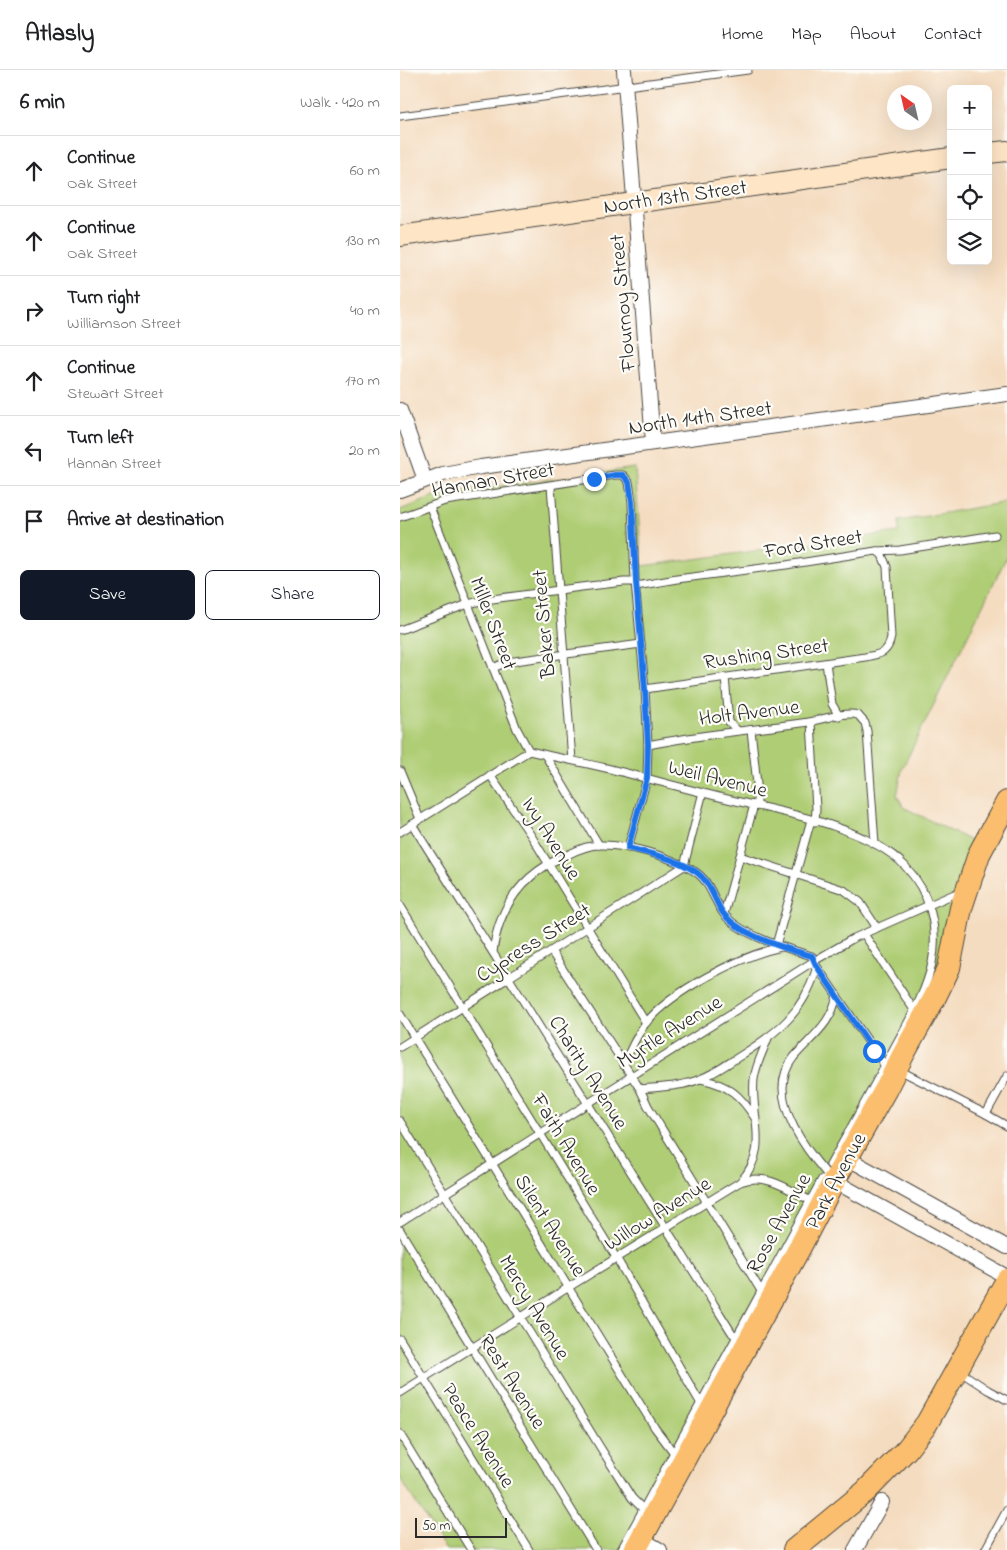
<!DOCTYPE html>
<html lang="en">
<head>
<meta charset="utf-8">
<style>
	:root { --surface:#fff; --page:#f6f6f6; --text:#202124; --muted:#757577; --line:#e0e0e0; --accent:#111827 }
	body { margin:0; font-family:"Indie Flower",sans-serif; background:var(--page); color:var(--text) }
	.controls { position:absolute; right:15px; top:15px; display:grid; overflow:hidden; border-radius:8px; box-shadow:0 5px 20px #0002 }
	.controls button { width:45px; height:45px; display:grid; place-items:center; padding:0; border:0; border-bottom:1px solid var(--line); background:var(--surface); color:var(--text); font:25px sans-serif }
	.compass { position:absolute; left:487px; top:15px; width:45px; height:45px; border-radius:50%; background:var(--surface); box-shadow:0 5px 20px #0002; rotate:326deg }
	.scale { position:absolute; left:15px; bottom:12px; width:92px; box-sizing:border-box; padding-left:5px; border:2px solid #2b2b2b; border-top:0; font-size:14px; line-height:18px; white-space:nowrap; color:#2b2b2b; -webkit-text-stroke:4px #fdfcf7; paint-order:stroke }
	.stop { position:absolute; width:15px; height:15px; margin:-11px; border:4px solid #1a73e8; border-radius:50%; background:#fff }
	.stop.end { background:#1a73e8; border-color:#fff; box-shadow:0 1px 5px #0008 }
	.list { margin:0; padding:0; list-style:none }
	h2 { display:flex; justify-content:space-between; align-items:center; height:65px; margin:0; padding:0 20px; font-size:21px }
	h2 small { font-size:16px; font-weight:400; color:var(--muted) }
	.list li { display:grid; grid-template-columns:32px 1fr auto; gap:15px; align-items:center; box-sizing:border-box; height:70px; padding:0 20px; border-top:1px solid var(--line) }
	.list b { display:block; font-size:19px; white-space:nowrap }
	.list p { margin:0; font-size:16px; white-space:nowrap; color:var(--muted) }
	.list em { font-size:16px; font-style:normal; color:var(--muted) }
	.actions { display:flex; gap:10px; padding:15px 20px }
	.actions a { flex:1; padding:11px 0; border:1px solid var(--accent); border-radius:8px; text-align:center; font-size:18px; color:var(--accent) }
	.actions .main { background:var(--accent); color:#fff }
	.icon { flex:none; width:28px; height:28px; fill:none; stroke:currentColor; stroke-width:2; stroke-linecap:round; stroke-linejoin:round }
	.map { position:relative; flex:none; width:607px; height:1480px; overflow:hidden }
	header { display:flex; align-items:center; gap:30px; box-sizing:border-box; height:70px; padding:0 25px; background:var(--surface); border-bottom:1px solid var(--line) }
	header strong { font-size:24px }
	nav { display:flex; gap:28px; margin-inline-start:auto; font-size:18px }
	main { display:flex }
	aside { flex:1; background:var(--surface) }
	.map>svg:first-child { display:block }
	.green { fill:#afcd74; stroke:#6d7c50 }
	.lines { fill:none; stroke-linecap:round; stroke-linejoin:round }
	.lane-casing { stroke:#494641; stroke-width:9 }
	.street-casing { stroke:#494641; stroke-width:16 }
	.secondary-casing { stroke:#494641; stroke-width:22 }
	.primary-casing { stroke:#494641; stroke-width:24 }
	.lane { stroke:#fff; stroke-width:7 }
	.street { stroke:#fff; stroke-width:14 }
	.secondary { stroke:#fde5c5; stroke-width:20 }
	.primary { stroke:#fbbe6e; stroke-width:22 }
	.route { stroke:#1a73e8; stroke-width:6 }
	.labels { text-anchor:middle; stroke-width:4.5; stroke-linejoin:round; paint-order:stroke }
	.street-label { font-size:21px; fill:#2b2b2b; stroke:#fdfcf7 }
</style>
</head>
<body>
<header>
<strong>Atlasly</strong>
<nav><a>Home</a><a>Map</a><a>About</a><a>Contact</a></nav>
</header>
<main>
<aside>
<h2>6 min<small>Walk · 420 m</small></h2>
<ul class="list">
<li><svg class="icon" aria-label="ahead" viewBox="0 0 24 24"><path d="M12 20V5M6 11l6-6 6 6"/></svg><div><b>Continue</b><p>Oak Street</p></div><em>60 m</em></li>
<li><svg class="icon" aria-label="ahead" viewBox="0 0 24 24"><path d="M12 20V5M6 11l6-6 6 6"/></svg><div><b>Continue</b><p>Oak Street</p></div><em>130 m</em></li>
<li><svg class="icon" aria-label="right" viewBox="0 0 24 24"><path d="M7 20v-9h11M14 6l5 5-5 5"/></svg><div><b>Turn right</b><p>Williamson Street</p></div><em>40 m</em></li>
<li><svg class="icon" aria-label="ahead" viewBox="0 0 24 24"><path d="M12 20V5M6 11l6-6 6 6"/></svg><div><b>Continue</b><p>Stewart Street</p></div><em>170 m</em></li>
<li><svg class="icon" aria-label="left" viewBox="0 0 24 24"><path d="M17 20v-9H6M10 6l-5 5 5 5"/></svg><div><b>Turn left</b><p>Hannan Street</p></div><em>20 m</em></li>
<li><svg class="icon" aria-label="arrive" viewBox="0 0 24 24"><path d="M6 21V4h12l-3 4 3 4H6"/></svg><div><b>Arrive at destination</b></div></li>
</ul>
<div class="actions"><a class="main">Save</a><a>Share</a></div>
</aside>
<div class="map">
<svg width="607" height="1480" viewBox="0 0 607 1480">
	<rect width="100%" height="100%" fill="#fdfcf7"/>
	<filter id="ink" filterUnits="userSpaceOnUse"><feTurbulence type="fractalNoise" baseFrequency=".02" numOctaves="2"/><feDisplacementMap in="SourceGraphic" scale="10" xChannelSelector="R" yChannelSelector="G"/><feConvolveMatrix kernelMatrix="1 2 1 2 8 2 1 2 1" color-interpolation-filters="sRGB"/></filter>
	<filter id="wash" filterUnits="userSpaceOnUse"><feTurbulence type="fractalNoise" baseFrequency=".0096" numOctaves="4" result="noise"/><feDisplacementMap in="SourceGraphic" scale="20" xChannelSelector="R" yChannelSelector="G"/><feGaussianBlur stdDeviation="1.12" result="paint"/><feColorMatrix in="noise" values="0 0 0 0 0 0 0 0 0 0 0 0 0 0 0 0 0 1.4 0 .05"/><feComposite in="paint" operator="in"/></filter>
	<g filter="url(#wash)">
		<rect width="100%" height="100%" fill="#f4dcc0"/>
		<path class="green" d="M235 398 242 496 499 462V451L607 432V486L502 699 497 726 505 738 575 773 530 922 228 1480H46L0 1408V440L42 424Z"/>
	</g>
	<g filter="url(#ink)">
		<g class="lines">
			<defs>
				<g id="lane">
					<path d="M0 46 348 0"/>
					<path d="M151 416 172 690"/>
					<path d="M30 437 117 659 129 681"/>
					<path d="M0 447 45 431 65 428 215 405H223L229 412 232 432 235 512 245 619 248 675 247 708 228 778"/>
					<path d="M236 516 277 509 386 495 476 481 500 480 595 465"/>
					<path d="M0 560 68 534 85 530 181 517 224 512H235"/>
					<path d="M426 593 432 634 439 646"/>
					<path d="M93 598 107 592 241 574"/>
					<path d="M325 607 329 652 337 660"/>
					<path d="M245 619 465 587C480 584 488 584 491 567L487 497 482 485 477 481"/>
					<path d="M411 652 416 739 415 752"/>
					<path d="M351 660 357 714V736"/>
					<path d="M248 675C301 664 355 660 408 652 423 650 443 641 458 645L465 653 467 661 475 774"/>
					<path d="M145 685 199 775"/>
					<path d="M0 701 20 749"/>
					<path d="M90 705 132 767 246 953"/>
					<path d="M12 754 332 1263 337 1267"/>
					<path d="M0 762 129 681C154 687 180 692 206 698 255 710 303 724 353 735 398 745 472 761 505 796 530 822 539 858 532 893 526 923 509 950 495 976 474 1016 452 1056 430 1095"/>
					<path d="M340 786 444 820 460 832 477 858"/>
					<path d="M284 796 303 722"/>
					<path d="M0 835 217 1189 301 1334"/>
					<path d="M324 844 354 735"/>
					<path d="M464 864 514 940"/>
					<path d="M376 875 411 750"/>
					<path d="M151 881 240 1019 248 1036 361 1221"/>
					<path d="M93 882C99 835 123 803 167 785 177 780 188 775 199 775 228 774 269 786 294 801 310 810 313 830 324 844 340 865 386 878 412 886L416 900C403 943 377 963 340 986 327 994 314 1004 300 1009 281 1017 260 1017 240 1019"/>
					<path d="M416 895 485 996"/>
					<path d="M0 944 255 1358 274 1383"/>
					<path d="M0 977 284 796"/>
					<path d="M223 995C230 981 236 966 245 954 271 921 340 886 381 877"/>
					<path d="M499 1000 586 1044 607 1056"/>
					<path d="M301 1009C329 1015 340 1025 355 1048"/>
					<path d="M586 1044 607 1006"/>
					<path d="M0 1051 200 1377 232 1428 243 1439"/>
					<path d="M426 1103C402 1075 364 1024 394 987 412 966 431 955 437 925"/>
					<path d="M340 1112C371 1079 350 1047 354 1009 356 994 363 982 368 968"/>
					<path d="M0 1152 414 891 454 868 561 821"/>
					<path d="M0 1160 196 1480"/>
					<path d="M0 1269 129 1480"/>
					<path d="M559 1301 588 1320 607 1330"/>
					<path d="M0 1323 169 1217 340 1112C366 1102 388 1119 411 1131"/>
					<path d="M0 1364 71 1480"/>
					<path d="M221 1480 422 1109"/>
					<path d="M585 1480 607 1440"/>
				</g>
				<g id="street">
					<path d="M224 0 253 372"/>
					<path d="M0 340 25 410"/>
					<path d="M0 420 43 404 81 397 607 324"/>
					<path d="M447 1088 607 1177"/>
					<path d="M434 1111 607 1207"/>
					<path d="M241 1469 260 1480"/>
					<path d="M455 1480 482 1432"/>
				</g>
				<g id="secondary">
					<path d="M588 83 607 81"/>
					<path d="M0 166 551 88"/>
				</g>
				<g id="primary">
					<path d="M235 1480 400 1177 434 1111 487 1017 503 985 535 927 549 898 561 838 579 784 607 732"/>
					<path d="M394 1480 466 1421 507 1379 527 1353 607 1210"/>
				</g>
			</defs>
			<use href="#lane" class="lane-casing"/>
			<use href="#street" class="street-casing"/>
			<use href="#secondary" class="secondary-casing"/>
			<use href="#primary" class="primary-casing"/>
			<use href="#lane" class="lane"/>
			<use href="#street" class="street"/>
			<use href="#secondary" class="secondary"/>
			<use href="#primary" class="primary"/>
		</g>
	</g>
	<g class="lines" filter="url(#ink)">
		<path class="route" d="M194 409 215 405H223L229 412 232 432 236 512 245 619 248 675 247 708 228 778C249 783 287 791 302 807 312 817 315 832 323 843 339 865 386 879 412 886L416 895 474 981"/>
	</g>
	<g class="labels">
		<g class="street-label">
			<text transform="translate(275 126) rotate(-8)" y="7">North 13th Street</text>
			<text transform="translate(222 233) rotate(-95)" y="7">Flournoy Street</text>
			<text transform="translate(300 347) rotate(-8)" y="7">North 14th Street</text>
			<text transform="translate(93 409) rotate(-10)" y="7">Hannan Street</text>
			<text transform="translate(413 473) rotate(-9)" y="7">Ford Street</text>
			<text transform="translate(94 553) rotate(69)" y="7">Miller Street</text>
			<text transform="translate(143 554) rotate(-95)" y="7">Baker Street</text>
			<text transform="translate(366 583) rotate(-8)" y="7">Rushing Street</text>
			<text transform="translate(349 642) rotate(-7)" y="7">Holt Avenue</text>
			<text transform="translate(318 708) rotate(14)" y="7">Weil Avenue</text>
			<text transform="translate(152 768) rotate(58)" y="7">Ivy Avenue</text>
			<text transform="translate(133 872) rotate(-32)" y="7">Cypress Street</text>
			<text transform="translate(269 961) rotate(-32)" y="7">Myrtle Avenue</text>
			<text transform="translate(189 1002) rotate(58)" y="7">Charity Avenue</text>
			<text transform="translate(167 1074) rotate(59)" y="7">Faith Avenue</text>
			<text transform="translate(435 1111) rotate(-62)" y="7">Park Avenue</text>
			<text transform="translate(257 1143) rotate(-32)" y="7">Willow Avenue</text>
			<text transform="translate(378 1153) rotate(-61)" y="7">Rose Avenue</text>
			<text transform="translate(151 1155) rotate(58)" y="7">Silent Avenue</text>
			<text transform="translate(135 1237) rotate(59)" y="7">Mercy Avenue</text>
			<text transform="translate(113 1311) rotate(58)" y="7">Rest Avenue</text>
			<text transform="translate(79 1365) rotate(58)" y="7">Peace Avenue</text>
		</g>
	</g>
</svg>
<div class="controls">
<button>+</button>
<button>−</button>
<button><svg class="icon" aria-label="locate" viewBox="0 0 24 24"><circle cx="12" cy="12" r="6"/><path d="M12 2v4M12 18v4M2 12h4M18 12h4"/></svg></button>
<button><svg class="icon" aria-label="layers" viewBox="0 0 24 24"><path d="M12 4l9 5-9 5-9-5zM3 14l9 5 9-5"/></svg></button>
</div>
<svg class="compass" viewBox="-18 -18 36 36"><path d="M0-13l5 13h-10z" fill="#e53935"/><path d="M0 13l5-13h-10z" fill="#757577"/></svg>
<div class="scale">50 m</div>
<div class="stop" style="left:474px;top:981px"></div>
<div class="stop end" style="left:194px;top:409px"></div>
</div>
</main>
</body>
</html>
